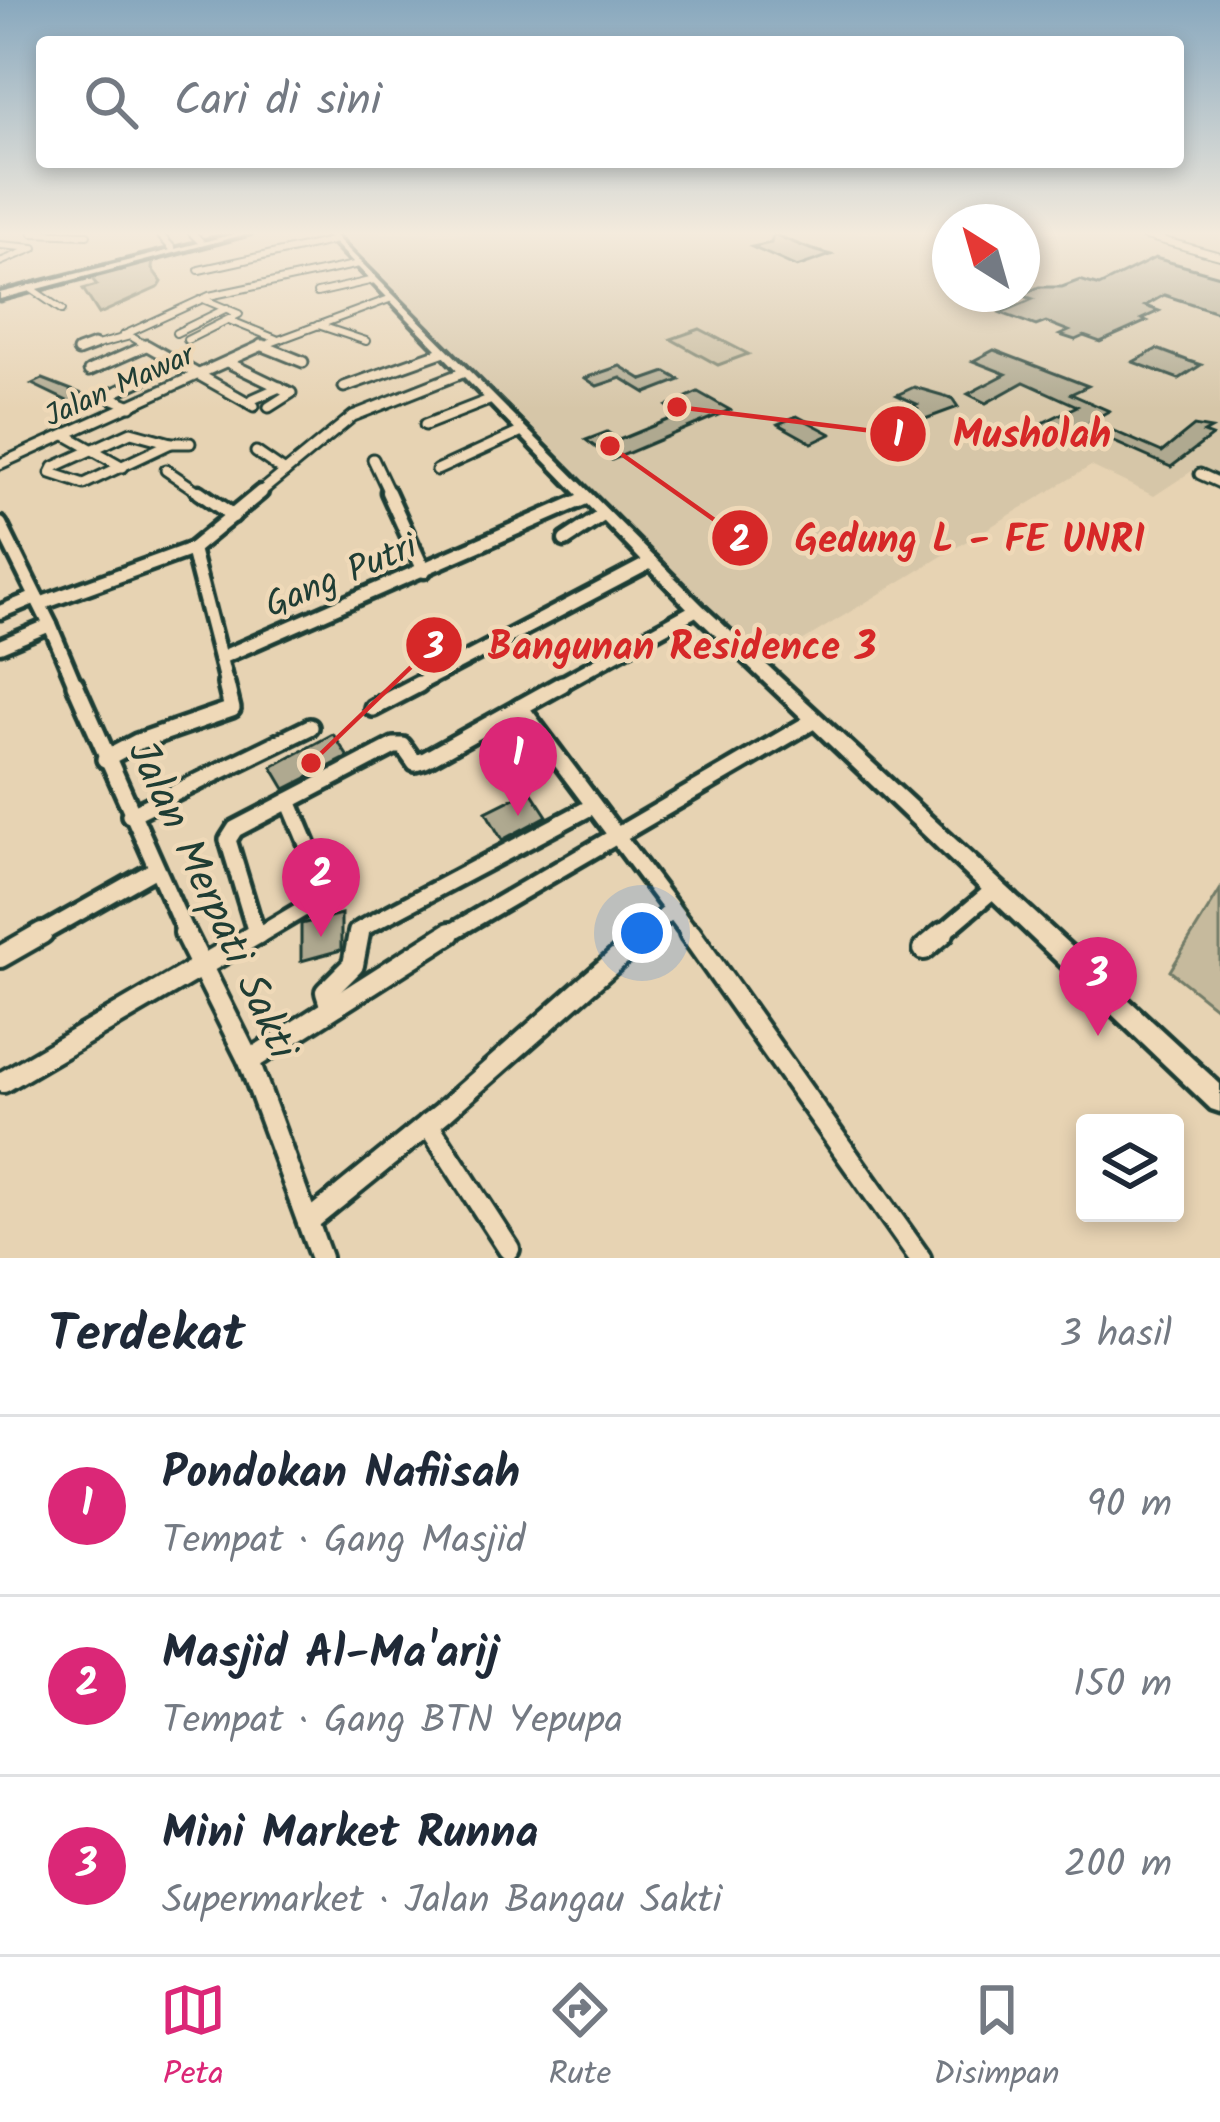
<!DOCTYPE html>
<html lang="id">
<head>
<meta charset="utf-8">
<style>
	:root { --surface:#fff; --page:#f6f6f7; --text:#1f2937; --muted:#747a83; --line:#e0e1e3; --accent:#db2777 }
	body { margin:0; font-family:Kalam,sans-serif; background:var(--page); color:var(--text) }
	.controls { position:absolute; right:36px; bottom:36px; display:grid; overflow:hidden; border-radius:12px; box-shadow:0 6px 18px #0003 }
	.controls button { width:108px; height:108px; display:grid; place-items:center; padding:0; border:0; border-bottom:3px solid var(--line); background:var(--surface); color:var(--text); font:60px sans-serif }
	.compass { position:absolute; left:932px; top:204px; width:108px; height:108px; border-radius:50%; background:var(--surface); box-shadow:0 6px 18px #0003; rotate:323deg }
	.you { position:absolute; left:642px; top:933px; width:42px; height:42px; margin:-30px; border:9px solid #fff; border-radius:50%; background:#1a73e8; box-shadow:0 0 0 18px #1a73e833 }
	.badge { display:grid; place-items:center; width:78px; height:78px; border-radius:50%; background:var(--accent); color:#fff; font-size:39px; font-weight:700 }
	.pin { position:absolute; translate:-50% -99px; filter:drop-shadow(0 3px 6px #0008) }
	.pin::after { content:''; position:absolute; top:63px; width:42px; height:36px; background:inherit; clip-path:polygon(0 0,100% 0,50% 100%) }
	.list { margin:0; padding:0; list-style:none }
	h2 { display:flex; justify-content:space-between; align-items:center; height:156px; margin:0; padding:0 48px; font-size:51px }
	h2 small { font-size:39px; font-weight:400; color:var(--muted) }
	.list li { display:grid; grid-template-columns:78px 1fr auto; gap:36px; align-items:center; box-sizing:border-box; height:180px; padding:0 48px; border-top:3px solid var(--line) }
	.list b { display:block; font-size:45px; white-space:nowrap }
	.list p { margin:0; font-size:39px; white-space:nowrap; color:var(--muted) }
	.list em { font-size:39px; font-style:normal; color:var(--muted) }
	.icon { flex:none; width:66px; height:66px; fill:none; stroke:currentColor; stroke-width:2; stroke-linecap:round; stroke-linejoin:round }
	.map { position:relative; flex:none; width:1220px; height:1258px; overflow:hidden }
	.search { position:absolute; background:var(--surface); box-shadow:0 6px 18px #0003; left:36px; right:36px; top:36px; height:132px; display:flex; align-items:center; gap:30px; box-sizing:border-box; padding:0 42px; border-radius:12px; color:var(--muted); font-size:45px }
	.sheet { height:696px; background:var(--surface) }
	nav { display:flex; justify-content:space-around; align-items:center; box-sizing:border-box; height:168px; border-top:3px solid var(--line); background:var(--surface); font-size:33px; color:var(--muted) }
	nav a { display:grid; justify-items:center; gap:6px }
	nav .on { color:var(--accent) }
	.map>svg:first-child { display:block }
	.built { fill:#d6c6a8 }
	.green { fill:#c6ba9d; stroke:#727c68; stroke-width:3 }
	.building { fill:#afa990; stroke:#1f3d34; stroke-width:3 }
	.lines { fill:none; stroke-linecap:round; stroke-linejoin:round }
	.minor-far4-casing { stroke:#1f3d34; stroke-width:10 }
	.minor-far3-casing { stroke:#1f3d34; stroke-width:15 }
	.minor-far2-casing { stroke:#1f3d34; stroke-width:21 }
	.minor-far1-casing { stroke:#1f3d34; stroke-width:24 }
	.minor-casing { stroke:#1f3d34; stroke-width:28 }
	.tertiary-casing { stroke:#1f3d34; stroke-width:9 }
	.minor-far4 { stroke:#efd9b8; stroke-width:6 }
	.minor-far3 { stroke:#efd9b8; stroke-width:9 }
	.minor-far2 { stroke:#efd9b8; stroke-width:12 }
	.minor-far1 { stroke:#efd9b8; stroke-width:15 }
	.minor { stroke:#efd9b8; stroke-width:20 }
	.tertiary { fill:#efd9b8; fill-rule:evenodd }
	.labels { text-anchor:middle; stroke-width:9; stroke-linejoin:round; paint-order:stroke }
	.far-street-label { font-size:30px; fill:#1f3d34; stroke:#efd9b8 }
	.street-label { font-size:36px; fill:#1f3d34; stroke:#efd9b8 }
	.near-street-label { font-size:42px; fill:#1f3d34; stroke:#efd9b8 }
	.leader { fill:none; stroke:#d62828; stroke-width:4.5 }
	.callout-dot { fill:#d62828; stroke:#efd9b8; stroke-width:4.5 }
	.mark-label { font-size:36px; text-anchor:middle; font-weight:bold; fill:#fff }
	.callout-label { font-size:39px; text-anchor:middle; font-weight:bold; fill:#d62828; stroke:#efd9b8; stroke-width:9; stroke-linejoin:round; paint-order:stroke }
</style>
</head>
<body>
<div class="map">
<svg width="1220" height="1258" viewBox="0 0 1220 1258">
	<rect width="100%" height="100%" fill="#e7d3b3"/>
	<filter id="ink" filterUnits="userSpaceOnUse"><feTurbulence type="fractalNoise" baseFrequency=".00833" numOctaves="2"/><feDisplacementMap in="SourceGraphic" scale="24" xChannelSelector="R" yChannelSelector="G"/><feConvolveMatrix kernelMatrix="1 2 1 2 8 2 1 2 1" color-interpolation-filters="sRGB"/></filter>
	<g filter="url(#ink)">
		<path class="built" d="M332 233H950V294H1022V233H1220V480L1195 469 1154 496 1091 466 764 664Z"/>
		<g class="green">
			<path d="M153 260 152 269 162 282 159 287 99 314 83 289 97 285 89 275Z"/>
			<path d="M700 329 748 354 718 365 671 339Z"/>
			<path d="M1220 890V1011L1170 971Z"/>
		</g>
		<g class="building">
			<path d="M773 234 810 249 831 255 797 267 752 247 771 243Z"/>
			<path d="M1155 258 1220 276V313L1164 295 1145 306 1159 311 1142 319 1147 321 1100 342 1084 336 1075 340 1060 335 1069 331 1046 322 1036 326 1001 313 1033 299 1021 295 1039 287H1062L1080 280 1099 286Z"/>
			<path d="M1157 349 1189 361 1201 365 1179 379 1133 362Z"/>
			<path d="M994 350 1088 386 1071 394 1109 411 1091 421 1162 452 1194 426 1211 429 1204 433 1212 436 1171 467 1078 426 1040 447 1016 436 1077 406 1024 382 986 403 968 394 1006 374 973 361Z"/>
			<path d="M620 366 643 380 666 372 680 380 646 393 621 378 597 386 585 378Z"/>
			<path d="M43 379 69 389 100 401 84 409 32 384Z"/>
			<path d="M914 387 952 398 958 407 906 426 894 420 917 408 913 406 917 404 897 395Z"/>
			<path d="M698 392 730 410 612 460 586 440 607 432 619 440 680 415 667 406Z"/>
			<path d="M797 416 818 427 831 434 812 443 778 424Z"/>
			<path d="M333 734 348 757 285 789 272 767Z"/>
			<path d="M530 790 547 816 502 840 486 812Z"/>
			<path d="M341 914V950L301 961V924Z"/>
		</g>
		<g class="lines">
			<defs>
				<g id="minor-far4">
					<path d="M33 233 87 235"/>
					<path d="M192 233 201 242"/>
					<path d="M1135 233 1220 256"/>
					<path d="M159 234 172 248"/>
					<path d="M0 245 34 248 0 262"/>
					<path d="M199 270 336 240"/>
					<path d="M30 288 62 310"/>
					<path d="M317 293 374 280"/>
					<path d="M229 320 276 339"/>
					<path d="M318 325 366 341"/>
					<path d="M176 333 227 308"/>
					<path d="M124 335 209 296 359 264"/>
					<path d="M187 340 239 314 203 299"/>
					<path d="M261 345 268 348"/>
					<path d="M86 348 130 336 151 348"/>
					<path d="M142 348 146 346"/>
					<path d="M257 348 392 298"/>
				</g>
				<g id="minor-far3">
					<path d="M146 345 254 406"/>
					<path d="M261 345 303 362"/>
					<path d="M78 351 94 345"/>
					<path d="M227 362 291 393 269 407"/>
					<path d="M89 371 146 346"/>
					<path d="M344 387 442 352"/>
					<path d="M253 399 280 387"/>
					<path d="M131 406 107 396 167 368"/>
					<path d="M425 425 489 400"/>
					<path d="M131 432 171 443 84 484 51 473 54 467Z"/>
					<path d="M66 435 123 467"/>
					<path d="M171 443H190"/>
					<path d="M256 452 285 472"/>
					<path d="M373 459 390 495"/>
					<path d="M0 464 263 345"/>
					<path d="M166 470 203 495"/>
					<path d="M437 470 520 432"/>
					<path d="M1200 474 1220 483"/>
					<path d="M257 495 353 416 462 373"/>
				</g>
				<g id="minor-far2">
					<path d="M199 492 233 516"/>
					<path d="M388 492 424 571"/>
					<path d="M0 524 50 625"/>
					<path d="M565 540 603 515"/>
					<path d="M192 549 220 658 586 498"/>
					<path d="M40 604 192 549 261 492"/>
					<path d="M0 612 36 597"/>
					<path d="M0 646 50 625 76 687"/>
					<path d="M220 658 227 687"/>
					<path d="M413 687 651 562"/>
					<path d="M556 687 697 609"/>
				</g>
				<g id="minor-far1">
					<path d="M75 684 187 936"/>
					<path d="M520 707 692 936"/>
					<path d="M373 708 419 684"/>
					<path d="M105 759 137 742 232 709 226 684"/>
					<path d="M130 815 310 727"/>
					<path d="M259 935 328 894 289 801"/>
					<path d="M37 936 154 870"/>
					<path d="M257 936 228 840 235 829 394 746H403L415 763 425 760 562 684"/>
					<path d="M358 936 361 929 589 808"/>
					<path d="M445 936 813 721"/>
					<path d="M642 936 672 910"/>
					<path d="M939 936 993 890"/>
				</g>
				<g id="minor">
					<path d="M185 933 249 1061 321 1258"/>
					<path d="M690 933 920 1258"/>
					<path d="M924 949 943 933"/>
					<path d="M0 957 42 933"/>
					<path d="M330 1005 326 992 353 965 359 933"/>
					<path d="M249 1061 450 933"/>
					<path d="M3 1082 258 933"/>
					<path d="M428 1124 509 1249"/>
					<path d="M309 1221 442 1113 646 933"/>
				</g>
				<g id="tertiary">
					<path d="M238 233H250L0 299V293Z"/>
					<path d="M325 233H332L702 605 1220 1084V1112L1211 1109 692 613Z"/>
				</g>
			</defs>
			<use href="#minor-far4" class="minor-far4-casing"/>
			<use href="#minor-far3" class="minor-far3-casing"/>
			<use href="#minor-far2" class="minor-far2-casing"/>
			<use href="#minor-far1" class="minor-far1-casing"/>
			<use href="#minor" class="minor-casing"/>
			<use href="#tertiary" class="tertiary-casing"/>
			<use href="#minor-far4" class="minor-far4"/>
			<use href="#minor-far3" class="minor-far3"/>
			<use href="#minor-far2" class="minor-far2"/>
			<use href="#minor-far1" class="minor-far1"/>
			<use href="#minor" class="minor"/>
			<use href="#tertiary" class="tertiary"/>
		</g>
	</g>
	<linearGradient id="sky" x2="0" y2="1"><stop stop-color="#88a8be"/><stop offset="0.57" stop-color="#f4ebdd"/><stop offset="1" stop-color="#f4ebdd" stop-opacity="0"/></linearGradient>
	<rect width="1220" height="409" fill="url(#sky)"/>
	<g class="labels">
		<g class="far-street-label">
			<text transform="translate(119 385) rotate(-24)" y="10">Jalan Mawar</text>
		</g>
		<g class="street-label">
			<text transform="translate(340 574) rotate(-23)" y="13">Gang Putri</text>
		</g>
		<g class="near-street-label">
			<text transform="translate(214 899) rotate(65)" y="15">Jalan Merpati Sakti</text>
		</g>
	</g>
	<path class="leader" d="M677 407L898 434M610 446L740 538M311 763L434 645"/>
	<g class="callout-dot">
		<circle cx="677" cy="407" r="12"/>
		<circle cx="610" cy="446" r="12"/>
		<circle cx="311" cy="763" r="12"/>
		<circle cx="898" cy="434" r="30"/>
		<circle cx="740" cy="538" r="30"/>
		<circle cx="434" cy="645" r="30"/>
	</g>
	<g class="mark-label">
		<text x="898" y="446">1</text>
		<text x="740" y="551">2</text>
		<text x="434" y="658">3</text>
	</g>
	<g class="callout-label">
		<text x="1032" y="447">Musholah</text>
		<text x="970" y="552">Gedung L - FE UNRI</text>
		<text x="682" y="659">Bangunan Residence 3</text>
	</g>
</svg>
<div class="controls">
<button><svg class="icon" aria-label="layers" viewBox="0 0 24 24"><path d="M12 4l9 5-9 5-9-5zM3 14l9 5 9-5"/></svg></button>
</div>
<svg class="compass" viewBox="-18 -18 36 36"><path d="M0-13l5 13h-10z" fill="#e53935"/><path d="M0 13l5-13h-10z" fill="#747a83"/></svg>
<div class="you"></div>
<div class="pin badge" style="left:518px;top:816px">1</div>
<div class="pin badge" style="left:321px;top:937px">2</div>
<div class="pin badge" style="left:1098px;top:1036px">3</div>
<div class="search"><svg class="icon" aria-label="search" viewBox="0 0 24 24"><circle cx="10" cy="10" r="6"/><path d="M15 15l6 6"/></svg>Cari di sini</div>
</div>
<section class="sheet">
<h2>Terdekat<small>3 hasil</small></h2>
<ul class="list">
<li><span class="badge">1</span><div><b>Pondokan Nafiisah</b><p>Tempat · Gang Masjid</p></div><em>90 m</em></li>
<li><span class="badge">2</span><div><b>Masjid Al-Ma'arij</b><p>Tempat · Gang BTN Yepupa</p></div><em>150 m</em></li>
<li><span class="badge">3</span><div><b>Mini Market Runna</b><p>Supermarket · Jalan Bangau Sakti</p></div><em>200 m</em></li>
</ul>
</section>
<nav>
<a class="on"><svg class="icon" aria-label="map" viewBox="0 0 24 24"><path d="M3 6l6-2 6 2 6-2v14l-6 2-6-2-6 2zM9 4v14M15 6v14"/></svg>Peta</a>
<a><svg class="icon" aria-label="directions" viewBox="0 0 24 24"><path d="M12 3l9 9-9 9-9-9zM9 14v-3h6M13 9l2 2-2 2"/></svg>Rute</a>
<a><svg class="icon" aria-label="saved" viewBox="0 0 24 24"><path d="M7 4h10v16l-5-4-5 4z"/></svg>Disimpan</a>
</nav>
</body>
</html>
